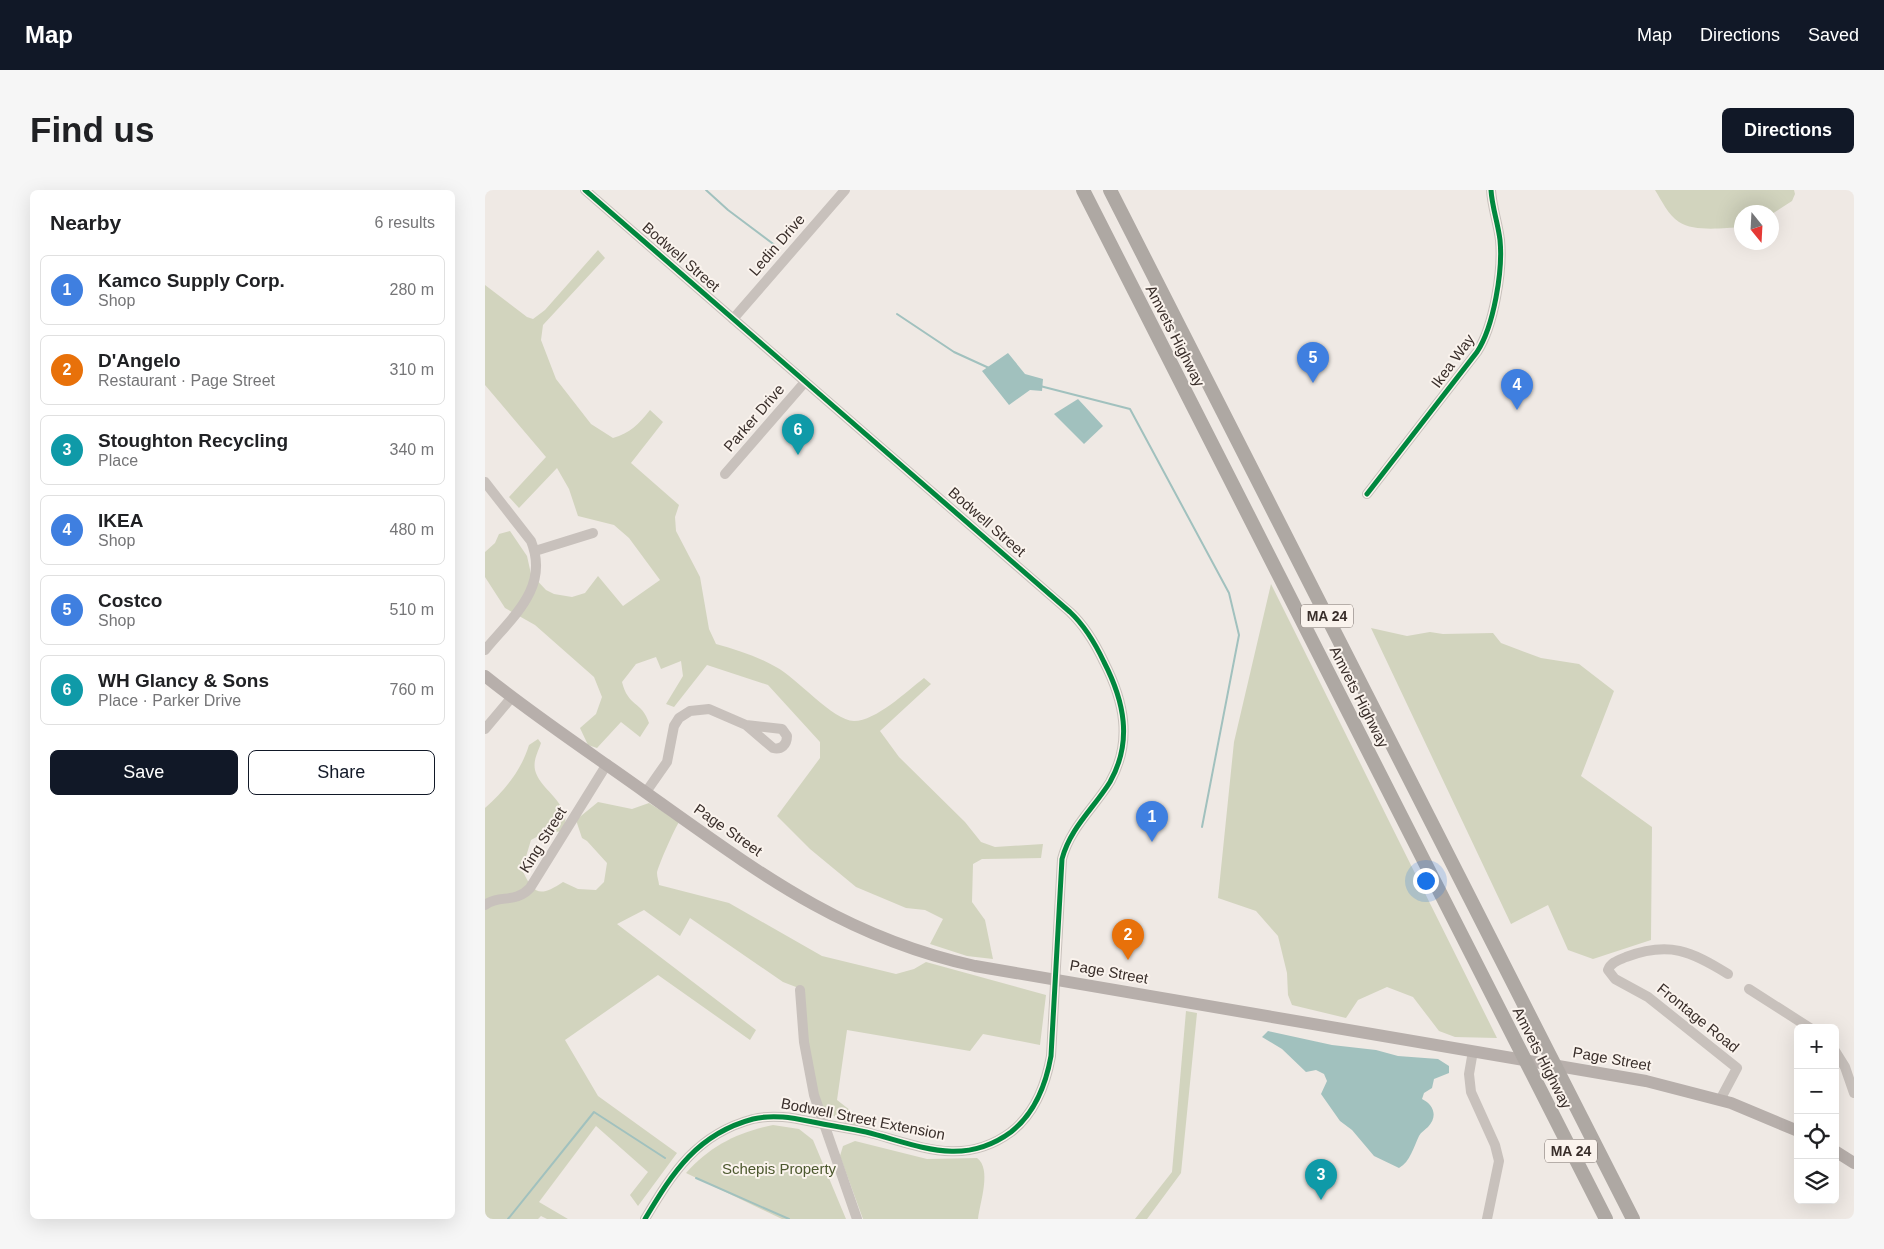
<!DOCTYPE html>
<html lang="en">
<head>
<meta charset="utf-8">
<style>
	:root { --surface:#fff; --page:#f6f6f6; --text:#202124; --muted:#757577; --line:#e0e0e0; --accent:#111827 }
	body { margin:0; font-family:Helvetica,sans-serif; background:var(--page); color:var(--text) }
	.controls { position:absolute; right:15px; bottom:15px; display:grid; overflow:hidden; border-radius:8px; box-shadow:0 5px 20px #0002 }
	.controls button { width:45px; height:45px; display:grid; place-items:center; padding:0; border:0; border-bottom:1px solid var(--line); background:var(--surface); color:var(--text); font:25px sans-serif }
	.compass { position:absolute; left:1249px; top:15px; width:45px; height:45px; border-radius:50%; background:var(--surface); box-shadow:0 5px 20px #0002; rotate:162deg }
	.you { position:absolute; left:940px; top:690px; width:18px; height:18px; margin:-12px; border:4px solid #fff; border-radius:50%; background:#1a73e8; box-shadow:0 0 0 8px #1a73e833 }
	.badge { display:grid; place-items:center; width:32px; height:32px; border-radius:50%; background:var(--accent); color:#fff; font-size:16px; font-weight:700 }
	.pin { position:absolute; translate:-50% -41px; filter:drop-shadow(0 1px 2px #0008) }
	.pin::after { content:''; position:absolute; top:26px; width:18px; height:15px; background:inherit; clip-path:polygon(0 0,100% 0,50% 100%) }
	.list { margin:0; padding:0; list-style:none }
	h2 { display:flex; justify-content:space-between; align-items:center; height:65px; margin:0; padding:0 20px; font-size:21px }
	h2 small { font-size:16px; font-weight:400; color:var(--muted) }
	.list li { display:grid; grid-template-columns:32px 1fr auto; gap:15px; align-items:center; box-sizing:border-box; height:70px; margin:0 10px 10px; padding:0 10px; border:1px solid var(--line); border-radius:8px }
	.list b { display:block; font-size:19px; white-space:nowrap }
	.list p { margin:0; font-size:16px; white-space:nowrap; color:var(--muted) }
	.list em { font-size:16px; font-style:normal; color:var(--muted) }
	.actions { display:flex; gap:10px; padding:15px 20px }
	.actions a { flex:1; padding:11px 0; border:1px solid var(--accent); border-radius:8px; text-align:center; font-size:18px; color:var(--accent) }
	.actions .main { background:var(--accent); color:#fff }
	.icon { flex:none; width:28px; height:28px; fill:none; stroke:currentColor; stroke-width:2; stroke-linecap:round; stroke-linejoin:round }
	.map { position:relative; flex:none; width:1369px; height:1029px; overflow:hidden; border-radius:8px }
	header { display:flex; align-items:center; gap:30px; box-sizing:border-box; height:70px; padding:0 25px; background:var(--accent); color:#fff }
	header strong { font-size:24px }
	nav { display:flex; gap:28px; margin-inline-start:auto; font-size:18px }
	.intro { display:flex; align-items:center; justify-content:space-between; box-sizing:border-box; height:120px; padding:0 30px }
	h1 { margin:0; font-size:35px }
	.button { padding:12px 22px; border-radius:8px; background:var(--accent); color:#fff; font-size:18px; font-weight:700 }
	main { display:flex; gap:30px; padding:0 30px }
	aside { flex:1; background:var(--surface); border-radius:8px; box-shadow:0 5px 20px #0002 }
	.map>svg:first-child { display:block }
	.green { fill:#d2d4be }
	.water { fill:#a1c1be }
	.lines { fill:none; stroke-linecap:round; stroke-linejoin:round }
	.stream { stroke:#a1c1be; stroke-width:2 }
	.minor { stroke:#c8c1bc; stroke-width:10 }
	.major { stroke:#b7afab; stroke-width:12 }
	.highway { stroke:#aea8a3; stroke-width:14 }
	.cycleway-casing { stroke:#faf3ed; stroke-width:8 }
	.cycleway { stroke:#00873e; stroke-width:5 }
	.labels { text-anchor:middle; stroke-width:4; stroke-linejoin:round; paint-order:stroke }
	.shield { fill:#faf3ed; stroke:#736964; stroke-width:1 }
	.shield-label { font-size:14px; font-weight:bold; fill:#392e2a }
	.street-label { font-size:15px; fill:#392e2a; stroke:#faf3ed }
	.park-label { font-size:15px; fill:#4c582e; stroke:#faf3ed }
</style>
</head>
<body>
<header>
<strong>Map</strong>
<nav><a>Map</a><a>Directions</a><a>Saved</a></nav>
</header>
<div class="intro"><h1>Find us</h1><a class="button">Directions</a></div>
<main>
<aside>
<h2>Nearby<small>6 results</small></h2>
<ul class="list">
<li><span class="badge" style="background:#3f7fe0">1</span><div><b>Kamco Supply Corp.</b><p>Shop</p></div><em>280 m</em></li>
<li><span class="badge" style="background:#e8710a">2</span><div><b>D'Angelo</b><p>Restaurant · Page Street</p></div><em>310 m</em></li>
<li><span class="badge" style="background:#0f9aa8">3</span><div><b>Stoughton Recycling</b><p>Place</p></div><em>340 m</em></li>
<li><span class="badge" style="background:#3f7fe0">4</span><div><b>IKEA</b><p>Shop</p></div><em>480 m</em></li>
<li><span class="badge" style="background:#3f7fe0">5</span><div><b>Costco</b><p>Shop</p></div><em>510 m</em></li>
<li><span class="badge" style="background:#0f9aa8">6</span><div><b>WH Glancy &amp; Sons</b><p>Place · Parker Drive</p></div><em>760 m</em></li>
</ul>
<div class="actions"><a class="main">Save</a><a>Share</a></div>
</aside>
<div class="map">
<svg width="1369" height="1029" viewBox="0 0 1369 1029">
	<rect width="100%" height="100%" fill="#efe9e4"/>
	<g class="green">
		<path d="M1170 0H1309L1310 4 1307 11 1287 24 1256 22V37C1239 38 1209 42 1194 32 1183 25 1177 11 1170 0Z"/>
		<path d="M113 60 120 68 58 135 56 150 71 189 106 234 128 248C145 243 154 234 165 220L178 232 146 273 194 315 190 327 191 341 215 387 224 439 231 454C252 460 272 466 291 477 311 487 348 531 369 531 391 531 422 501 439 488L446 494 395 541 414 567 480 632 496 652 510 657 558 654 556 668 497 669 488 674 487 712 500 730 508 769 482 766 445 754 458 729 440 720 421 718 371 697 325 659 292 626 335 568V552L283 495 222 475 189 517 181 514 198 486 196 471 176 479 171 467 151 474 137 492C143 517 157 511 164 533L155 547 136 532 112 558 103 555 95 538 111 524 117 507 109 487 50 435 20 418 0 387V362L10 353 14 344 25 341 42 366 46 384 61 400 69 404 87 407 100 403 113 386 138 416 175 390 144 348 129 335 93 326 84 299 72 278 34 318 24 307 61 267 0 195V95L42 127 48 129 60 120Z"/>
		<path d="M786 394 1012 848 970 847 954 841 928 807 902 797 873 810 861 828 807 815 803 805 802 783 793 746 771 721 733 708 749 552Z"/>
		<path d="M886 438 922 446 945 442 958 444 1008 443 1016 453 1056 468 1094 474 1129 501 1096 586 1167 637 1166 750 1108 769 1083 760 1063 715 1026 734Z"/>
		<path d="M53 549 56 553C53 562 48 570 50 580 55 601 90 615 78 641L57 644 46 650 37 680C49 704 54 708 78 692L93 699 111 700 119 692 122 673 102 651 97 648 91 630 113 612 147 619 164 613 194 632C190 638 173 676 172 683 172 687 174 692 174 695L244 713 337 766 411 784 429 779 441 772 561 805 555 855 498 844 485 861 362 840 352 910 370 924 380 926 379 931 367 936 336 919 311 797 298 792 205 728 195 746 159 720 132 734 271 840 265 850 173 785 80 850 113 906 192 963 153 1016 145 1005 163 982 111 936 54 1012 83 1029H62L56 1026 53 1029H0V618C20 600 36 581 44 555Z"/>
		<path d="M701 821 712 823 696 983 662 1029H650L687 982Z"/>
		<path d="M288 935 314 939 328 950 361 1029H297L201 983C225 956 253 942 288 935Z"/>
		<path d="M370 951 442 969 492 968C507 979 495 1012 493 1029H378L355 966 358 956Z"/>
	</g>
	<g class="water">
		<path d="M523 163 540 184 558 189 557 201 545 200 524 215 497 181Z"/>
		<path d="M593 209 618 236 599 254 569 224Z"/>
		<path d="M783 841 847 855 891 860 913 866 953 869 964 876V883L949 889 947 898 939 903 937 909C949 915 953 926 943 937 940 940 936 942 934 946 929 956 925 972 914 978L889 966 867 940 855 931 836 904 842 891 839 884 831 880 821 882 797 859 777 847Z"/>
	</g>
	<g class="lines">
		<g class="stream">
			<path d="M221 0 243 20 295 59"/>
			<path d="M412 124 469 162 504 178"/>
			<path d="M555 196 645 219 744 403 754 445 717 637"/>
			<path d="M211 988 304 1029"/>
			<path d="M23 1029 109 922 180 968"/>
		</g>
		<g class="minor">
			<path d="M100 0 585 422C600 436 610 453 619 472 639 511 648 551 625 592 609 618 585 638 577 669L566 866C561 894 549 924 526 942 477 978 433 955 381 942 363 938 346 936 328 932 308 928 289 924 268 929 212 944 188 982 160 1029"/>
			<path d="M248 129 360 0"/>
			<path d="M240 284 320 192"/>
			<path d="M0 292 46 351C65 398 27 427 0 460"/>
			<path d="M882 304 992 162C1009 136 1018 80 1015 50 1013 33 1007 17 1006 0"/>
			<path d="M50 361 108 343"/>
			<path d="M0 539 27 507"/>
			<path d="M161 602 182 572 189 536 194 528 205 521 224 519 261 535 288 558C296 560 302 555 302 546L297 539 261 535"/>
			<path d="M0 715C15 704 30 714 45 698L122 574"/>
			<path d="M1264 799 1325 838"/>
			<path d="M315 800 319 852 329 905 372 1029"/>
			<path d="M988 861 984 884 986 902 1010 955 1014 971 1002 1029"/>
			<path d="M1350 861 1360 877 1369 903"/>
			<path d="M1235 910 1252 878 1163 807 1130 789 1123 780C1126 772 1134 770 1141 767 1184 751 1206 761 1243 784"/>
		</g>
		<g class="major">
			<path d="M0 486C51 527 107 564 160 602 269 679 356 747 490 776L1161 891 1246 913 1313 941"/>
			<path d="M1350 961 1369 973"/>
		</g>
		<g class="highway">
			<path d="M598 0 1121 1029"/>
			<path d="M625 0 1148 1029"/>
		</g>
		<defs>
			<g id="cycleway">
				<path d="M100 0 585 422C600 436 610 453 619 472 639 511 648 551 625 592 609 618 585 638 577 669L566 866C561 894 549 924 526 942 477 978 433 955 381 942 363 938 346 936 328 932 308 928 289 924 268 929 212 944 188 982 160 1029"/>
				<path d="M882 304 992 162C1009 136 1018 80 1015 50 1013 33 1007 17 1006 0"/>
			</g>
		</defs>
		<use href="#cycleway" class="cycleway-casing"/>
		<use href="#cycleway" class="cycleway"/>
	</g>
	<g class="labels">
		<g class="shield">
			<rect x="816" y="414.5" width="52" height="23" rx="4"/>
			<rect x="1060" y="949.5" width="52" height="23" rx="4"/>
		</g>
		<g class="shield-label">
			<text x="842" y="431">MA 24</text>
			<text x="1086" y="966">MA 24</text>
		</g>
		<g class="street-label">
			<text transform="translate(292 55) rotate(-49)" y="5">Ledin Drive</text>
			<text transform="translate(196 67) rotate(41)" y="5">Bodwell Street</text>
			<text transform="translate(690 146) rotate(63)" y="5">Amvets Highway</text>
			<text transform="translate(968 171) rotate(-54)" y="5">Ikea Way</text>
			<text transform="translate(269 228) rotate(-49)" y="5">Parker Drive</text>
			<text transform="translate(502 332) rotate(41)" y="5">Bodwell Street</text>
			<text transform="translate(874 507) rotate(63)" y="5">Amvets Highway</text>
			<text transform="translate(243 640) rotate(35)" y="5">Page Street</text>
			<text transform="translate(58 650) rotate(-58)" y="5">King Street</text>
			<text transform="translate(624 782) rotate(10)" y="5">Page Street</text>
			<text transform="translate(1213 828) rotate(39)" y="5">Frontage Road</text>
			<text transform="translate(1057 868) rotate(63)" y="5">Amvets Highway</text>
			<text transform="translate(1127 869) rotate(10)" y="5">Page Street</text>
			<text transform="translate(378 929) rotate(11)" y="5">Bodwell Street Extension</text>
		</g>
		<g class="park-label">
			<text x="294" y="984">Schepis Property</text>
		</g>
	</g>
</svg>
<div class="controls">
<button>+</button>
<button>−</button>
<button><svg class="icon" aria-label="locate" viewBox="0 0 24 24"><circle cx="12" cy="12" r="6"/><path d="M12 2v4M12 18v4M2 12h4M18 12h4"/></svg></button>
<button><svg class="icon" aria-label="layers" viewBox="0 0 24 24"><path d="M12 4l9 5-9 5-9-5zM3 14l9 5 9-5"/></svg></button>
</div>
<svg class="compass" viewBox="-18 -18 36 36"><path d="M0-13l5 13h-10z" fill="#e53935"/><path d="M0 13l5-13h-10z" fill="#757577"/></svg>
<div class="you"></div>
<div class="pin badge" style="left:667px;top:652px;background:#3f7fe0">1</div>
<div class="pin badge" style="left:643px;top:770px;background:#e8710a">2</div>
<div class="pin badge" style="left:836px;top:1010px;background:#0f9aa8">3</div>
<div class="pin badge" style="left:1032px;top:220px;background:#3f7fe0">4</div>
<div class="pin badge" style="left:828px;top:193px;background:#3f7fe0">5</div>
<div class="pin badge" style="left:313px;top:265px;background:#0f9aa8">6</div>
</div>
</main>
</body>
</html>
